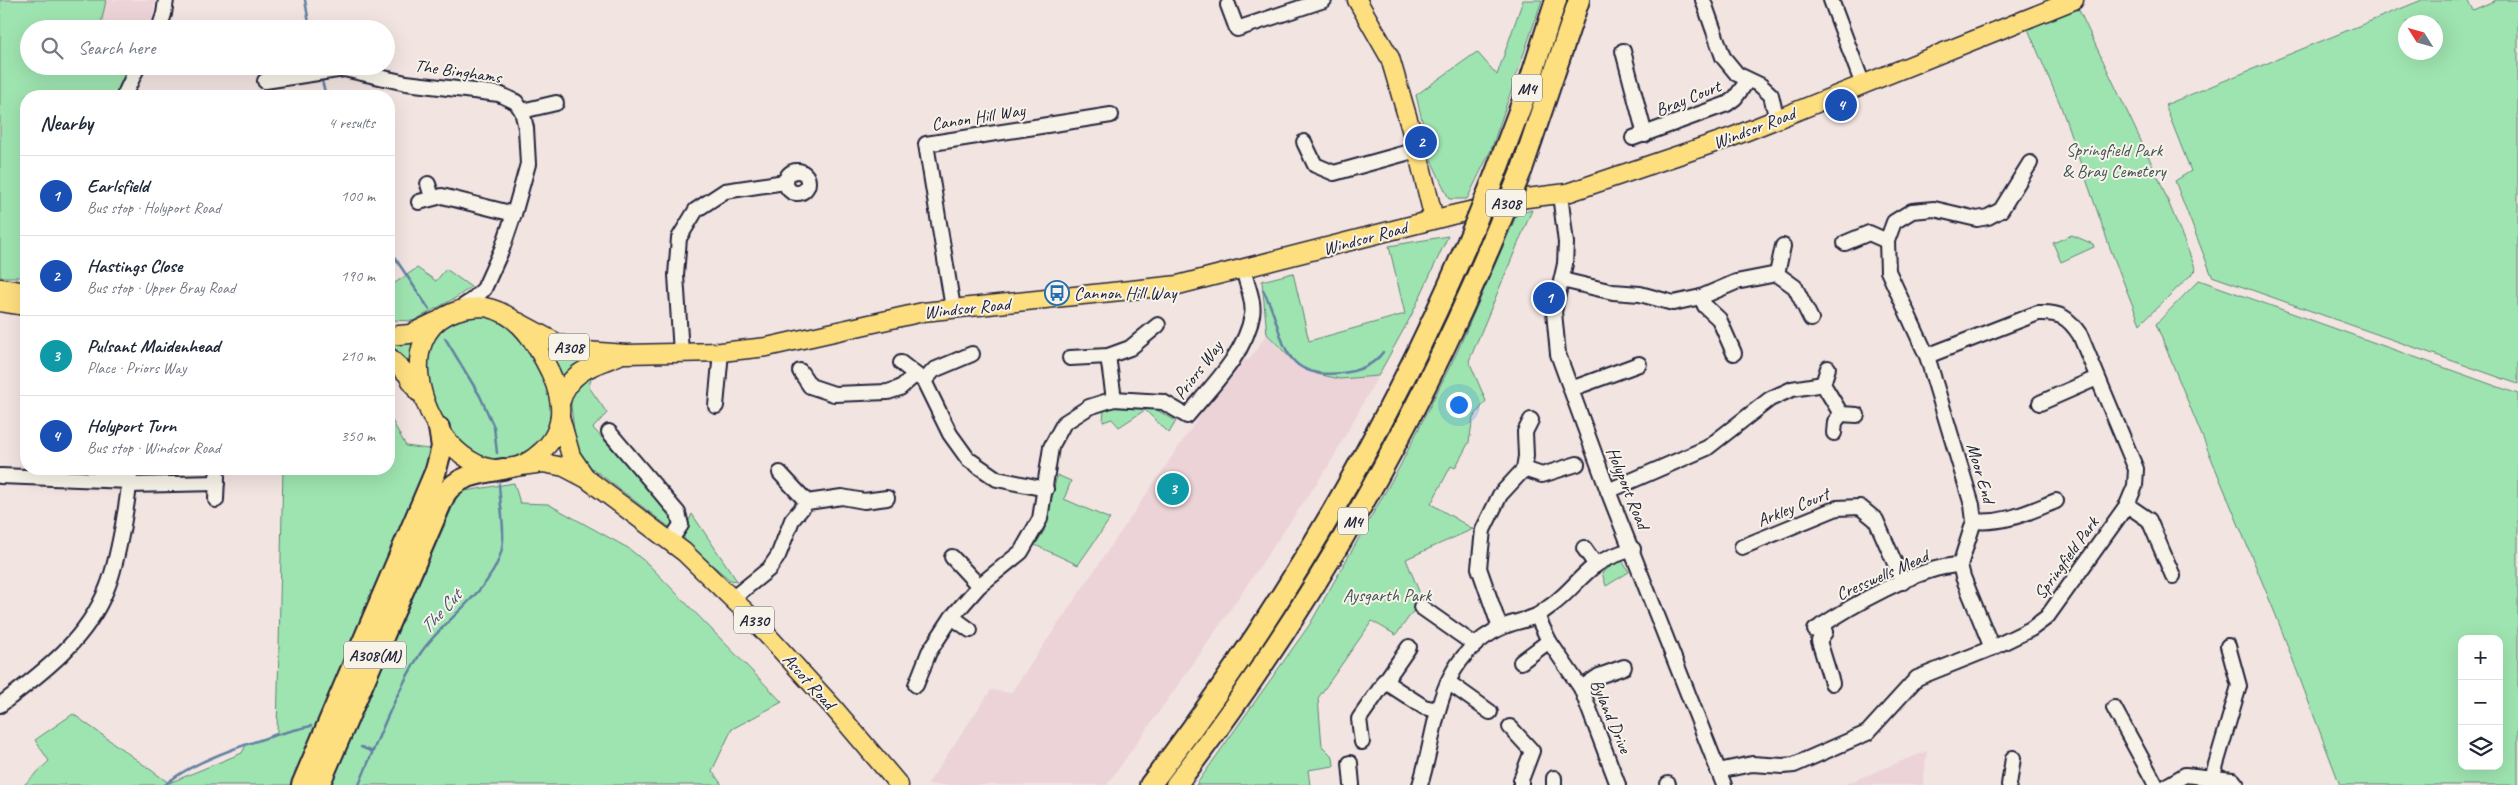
<!DOCTYPE html>
<html lang="en">
<head>
<meta charset="utf-8">
<style>
	:root { --surface:#fff; --page:#f6f6f7; --text:#1f2937; --muted:#747a83; --line:#e0e1e3; --accent:#1a73e8 }
	body { margin:0; font-family:Caveat,sans-serif; background:var(--page); color:var(--text) }
	.controls { position:absolute; right:15px; bottom:15px; display:grid; overflow:hidden; border-radius:10px; box-shadow:0 5px 20px #0002 }
	.controls button { width:45px; height:45px; display:grid; place-items:center; padding:0; border:0; border-bottom:1px solid var(--line); background:var(--surface); color:var(--text); font:25px sans-serif }
	.compass { position:absolute; left:2398px; top:15px; width:45px; height:45px; border-radius:50%; background:var(--surface); box-shadow:0 5px 20px #0002; rotate:307deg }
	.you { position:absolute; left:1458px; top:404px; width:18px; height:18px; margin:-12px; border:4px solid #fff; border-radius:50%; background:#1a73e8; box-shadow:0 0 0 8px #1a73e833 }
	.badge { display:grid; place-items:center; width:32px; height:32px; border-radius:50%; background:var(--accent); color:#fff; font-size:16px; font-weight:700 }
	.pin { position:absolute; translate:-50% -50%; border:2px solid #fff; box-shadow:0 1px 5px #0006 }
	.list { margin:0; padding:0; list-style:none }
	h2 { display:flex; justify-content:space-between; align-items:center; height:65px; margin:0; padding:0 20px; font-size:21px }
	h2 small { font-size:16px; font-weight:400; color:var(--muted) }
	.list li { display:grid; grid-template-columns:32px 1fr auto; gap:15px; align-items:center; box-sizing:border-box; height:80px; padding:0 20px; border-top:1px solid var(--line) }
	.list b { display:block; font-size:19px; white-space:nowrap }
	.list p { margin:0; font-size:16px; white-space:nowrap; color:var(--muted) }
	.list em { font-size:16px; font-style:normal; color:var(--muted) }
	.icon { flex:none; width:28px; height:28px; fill:none; stroke:currentColor; stroke-width:2; stroke-linecap:round; stroke-linejoin:round }
	.map { position:relative; flex:none; width:2518px; height:785px; overflow:hidden }
	.search { position:absolute; background:var(--surface); box-shadow:0 5px 20px #0002; left:20px; top:20px; width:375px; height:55px; display:flex; align-items:center; gap:12px; box-sizing:border-box; padding:0 18px; border-radius:28px; color:var(--muted); font-size:19px }
	.panel { position:absolute; background:var(--surface); box-shadow:0 5px 20px #0002; left:20px; top:90px; width:375px; height:385px; border-radius:20px }
	.map>svg:first-child { display:block }
	.built { fill:#ecd3d8 }
	.green { fill:#9ee4b0; stroke:#608376; fill-rule:evenodd }
	.lines { fill:none; stroke-linecap:round; stroke-linejoin:round }
	.stream { stroke:#6281a3; stroke-width:2.5 }
	.minor-casing { stroke:#22223b; stroke-width:18 }
	.major-casing { stroke:#22223b; stroke-width:21 }
	.highway-casing { stroke:#22223b; stroke-width:24 }
	.minor { stroke:#f7f3e8; stroke-width:14 }
	.major { stroke:#fedf80; stroke-width:18 }
	.highway { stroke:#fedf80; stroke-width:20 }
	.highway-bridge-casing { stroke:#22223b; stroke-width:24; stroke-linecap:butt }
	.highway-bridge { stroke:#fedf80; stroke-width:20 }
	.labels { text-anchor:middle; stroke-width:4; stroke-linejoin:round; paint-order:stroke }
	.shield { fill:#f7f3e8; stroke:#62616f; stroke-width:1 }
	.shield-label { font-size:16px; font-weight:bold; fill:#22223b }
	.street-label { font-size:18px; fill:#22223b; stroke:#f7f3e8 }
	.park-label { font-size:18px; fill:#415258; stroke:#f7f3e8 }
	.poi-label { font-size:18px; fill:#22223b; stroke:#f7f3e8; text-anchor:start }
	.water-label { font-size:19px; font-style:italic; fill:#42526f; stroke:#f7f3e8 }
</style>
</head>
<body>
<div class="map">
<svg width="2518" height="785" viewBox="0 0 2518 785">
	<rect width="100%" height="100%" fill="#f2e4e1"/>
	<filter id="ink" filterUnits="userSpaceOnUse"><feTurbulence type="fractalNoise" baseFrequency=".02" numOctaves="2"/><feDisplacementMap in="SourceGraphic" scale="10" xChannelSelector="R" yChannelSelector="G"/><feConvolveMatrix kernelMatrix="1 2 1 2 8 2 1 2 1" color-interpolation-filters="sRGB"/></filter>
	<g filter="url(#ink)">
		<g class="built">
			<path d="M106 0H155L152 29H100Z"/>
			<path d="M1267 334 1279 349 1340 379 1378 376 1329 465 1198 657 1107 785H927L991 690 1011 693 1220 386 1226 385 1245 359 1249 360Z"/>
			<path d="M1927 751 1923 785H1843L1855 780Z"/>
		</g>
		<g class="green">
			<path d="M0 0H106L100 29H29V66H96L112 74 116 66H135L121 96H26V277H0Z"/>
			<path d="M1523 0H1542L1491 150 1467 199H1449L1432 162 1416 95 1477 52 1497 75Z"/>
			<path d="M2422 0H2467L2473 10 2496 0H2518V384L2212 276 2175 181 2191 171 2165 105ZM2406 22H2436V52H2406Z"/>
			<path d="M2078 8 2159 179 2196 270 2140 324 2110 248 2060 104 2028 29Z"/>
			<path d="M1532 210 1469 361 1486 401 1473 418 1469 442 1455 468 1451 466 1431 504 1473 529 1406 559 1422 599 1396 635 1372 621 1318 698 1322 746 1333 757 1334 766 1308 770 1310 785H1196L1310 624 1400 466 1457 352 1517 214Z"/>
			<path d="M2072 235 2093 244 2094 247 2061 262 2053 243Z"/>
			<path d="M1448 236 1411 316 1378 376 1340 379 1317 374 1297 365 1267 334 1262 281 1293 273 1309 341 1405 314 1389 246Z"/>
			<path d="M417 268 436 281 446 269 471 287 457 297 413 321 389 320V287Z"/>
			<path d="M2199 280 2518 394V785H2340L2277 618 2156 324ZM2462 639H2499V766H2462Z"/>
			<path d="M466 316H494L518 331 553 394 554 401 548 433 528 454 498 462 463 449 430 399 425 353 446 325Z"/>
			<path d="M418 337 410 366 389 349V340Z"/>
			<path d="M547 351 583 360 563 376Z"/>
			<path d="M592 375 589 387 607 413 593 428 676 519 669 527 588 465 576 447 570 397Z"/>
			<path d="M1124 405 1150 406 1176 421 1169 433 1145 410 1119 427 1112 419 1103 422 1104 409Z"/>
			<path d="M389 415 406 446 436 450 373 589 290 785H24L49 761 35 740 73 714 169 783 242 753 246 745 277 733 283 469H389Z"/>
			<path d="M1057 475 1071 481 1064 499 1110 519 1078 565 1035 545 1044 531Z"/>
			<path d="M514 483 520 503 548 504 628 548 648 564 782 702 732 729 712 771 722 785H331L459 492Z"/>
			<path d="M692 514 737 581 730 580 684 541V531Z"/>
			<path d="M1621 559 1629 572 1606 586 1602 573Z"/>
		</g>
		<g class="lines">
			<g class="stream">
				<path d="M305 0 310 29"/>
				<path d="M322 81 326 96"/>
				<path d="M389 249 429 309"/>
				<path d="M1263 290C1286 329 1275 381 1342 373 1358 371 1374 365 1383 352"/>
				<path d="M445 338 480 396 494 427 497 453"/>
				<path d="M361 747 373 752"/>
				<path d="M165 785C195 758 271 735 311 726"/>
				<path d="M359 785C377 741 395 694 420 654 443 618 500 587 503 541 504 523 500 503 499 484"/>
			</g>
			<defs>
				<g id="minor">
					<path d="M1703 0 1723 57 1737 74 1760 85 1771 95 1777 120"/>
					<path d="M1831 0 1863 85"/>
					<path d="M1228 5 1237 29 1324 0"/>
					<path d="M159 29 164 14 166 0"/>
					<path d="M1623 51 1645 135"/>
					<path d="M265 81 344 69 406 83 499 94 516 102 522 111 526 128 528 164 514 214 502 249 484 289 471 301 456 311"/>
					<path d="M124 96 138 66"/>
					<path d="M522 111 556 103"/>
					<path d="M1633 138 1727 104 1735 98 1748 80"/>
					<path d="M1304 142 1315 165 1334 173 1417 150"/>
					<circle cx="797" cy="182" r="11"/>
					<path d="M428 184 432 197"/>
					<path d="M1560 194 1566 243 1565 264 1554 312 1558 354 1608 491 1724 785"/>
					<path d="M419 202 442 196 514 214"/>
					<path d="M1845 243 1869 233 1887 241"/>
					<path d="M1783 246 1777 274 1795 287 1811 319"/>
					<path d="M1562 280 1613 292 1640 294 1673 303 1701 297 1736 282 1777 274"/>
					<path d="M1701 297 1705 306 1719 319 1734 353"/>
					<path d="M953 308 926 144 1111 115"/>
					<path d="M681 353 676 275 679 238 696 210 725 191 785 182"/>
					<path d="M1108 356 1114 399"/>
					<path d="M1070 358 1108 356 1130 348 1158 325"/>
					<path d="M901 363 924 381 950 434 968 459 997 479 1046 489"/>
					<path d="M1828 368 1823 384 1841 414"/>
					<path d="M800 371 810 386 834 394 888 392 900 388 915 375"/>
					<path d="M924 381 934 370 972 354"/>
					<path d="M1571 389 1639 364"/>
					<path d="M2040 403 2097 378"/>
					<path d="M716 406 721 352"/>
					<path d="M609 432 678 513 681 525 670 541"/>
					<path d="M1834 433 1835 422 1841 414 1857 415"/>
					<path d="M1524 469 1542 475 1577 464"/>
					<path d="M780 473 807 502"/>
					<path d="M0 476 130 481"/>
					<path d="M129 485 217 483"/>
					<path d="M1608 491 1707 448 1770 399 1792 389 1823 384"/>
					<path d="M216 500 217 476"/>
					<path d="M2127 505 2149 520 2173 576"/>
					<path d="M1974 521C2005 524 2028 512 2056 501"/>
					<path d="M1742 547 1837 508 1860 507 1876 520 1903 582"/>
					<path d="M1584 548 1596 565"/>
					<path d="M952 557 979 586"/>
					<path d="M733 598 769 569 778 556 792 520 807 502 842 497 864 501 887 498"/>
					<path d="M1421 607 1475 645"/>
					<path d="M1537 616 1549 641 1581 688 1618 785"/>
					<path d="M952 617 970 630"/>
					<path d="M1822 625 1825 632 1819 641 1832 683"/>
					<path d="M1500 628 1479 568 1483 530 1500 495 1524 469 1526 456 1525 432 1531 420"/>
					<path d="M1815 630C1849 607 1919 566 1960 565"/>
					<path d="M1992 648 1963 577 1960 565 1974 521 1972 505 1927 356 1888 271 1887 241 1894 222 1912 211 1934 209 1977 219 1988 217 2001 210 2030 163"/>
					<path d="M1521 662 1549 641"/>
					<path d="M1384 681 1424 707 1437 710"/>
					<path d="M1448 682 1490 712"/>
					<path d="M916 685 929 652 952 617 979 586 1021 552 1040 519 1051 447 1064 423 1089 407 1114 399 1163 402 1187 416C1211 387 1246 353 1252 315 1255 302 1246 282 1243 269"/>
					<path d="M1581 688 1599 676 1624 667"/>
					<path d="M0 705C42 673 87 640 107 588 115 569 119 546 123 525 126 507 130 488 130 469"/>
					<path d="M2114 708 2156 785"/>
					<path d="M1510 727 1532 751 1521 780V785"/>
					<path d="M1362 742 1359 719 1409 647"/>
					<path d="M1350 763 1352 785"/>
					<path d="M1718 771 1752 764 1783 766 1794 765 1867 733 1917 678 1992 648 2031 629 2047 617 2127 505 2135 486 2136 469 2080 335C2068 317 2060 312 2038 313L1927 356"/>
					<path d="M1554 778V785"/>
					<path d="M2212 778 2239 686 2228 646"/>
					<path d="M1420 785C1439 725 1434 661 1500 628 1511 622 1525 621 1536 616 1542 613 1547 608 1552 605 1569 593 1581 575 1597 564 1608 557 1620 553 1633 549"/>
					<path d="M1668 785V784"/>
					<path d="M2009 785 2013 758"/>
					<path d="M2168 785 2185 775 2233 780 2237 785"/>
				</g>
				<g id="major">
					<path d="M1357 0 1390 58 1417 150 1434 219"/>
					<path d="M0 288 26 292"/>
					<path d="M0 302 26 306"/>
					<path d="M485 307C515 313 530 334 544 360 560 389 571 423 543 450 454 536 347 307 485 307Z"/>
					<path d="M518 322 557 343 586 351 626 354 721 352 767 347 923 312 1178 285 1452 215 1527 198 1567 193 1732 137 2074 0"/>
					<path d="M389 336 410 334 435 322"/>
					<path d="M389 357 407 374 418 392"/>
					<path d="M561 401C568 372 594 365 618 356"/>
					<path d="M560 417 571 456 586 478"/>
					<path d="M507 468 543 463 564 467 587 479 684 552 748 614 832 706 899 785"/>
				</g>
				<g id="highway">
					<path d="M1522 169 1579 0"/>
					<path d="M1495 175 1528 87 1556 0"/>
					<path d="M302 785 436 470 442 447 439 428"/>
					<path d="M319 785 445 494C458 475 482 473 503 469"/>
					<path d="M1150 785C1278 617 1385 435 1468 241"/>
					<path d="M1176 785C1305 617 1412 432 1494 237"/>
				</g>
			</defs>
			<use href="#minor" class="minor-casing"/>
			<use href="#major" class="major-casing"/>
			<use href="#highway" class="highway-casing"/>
			<use href="#minor" class="minor"/>
			<use href="#major" class="major"/>
			<use href="#highway" class="highway"/>
			<defs>
				<g id="highway-bridge">
					<path d="M1494 237 1522 169"/>
					<path d="M1468 241 1495 175"/>
				</g>
			</defs>
			<use href="#highway-bridge" class="highway-bridge-casing"/>
			<use href="#highway-bridge" class="highway-bridge"/>
		</g>
	</g>
	<defs>
		<symbol id="bus-ring" viewBox="-11 -11 22 22"><circle r="9.5" fill="#f7f3e8" stroke="#1f6fb2" stroke-width="1.5"/><path d="M-5-6H5V4H4V6H2V4H-2V6H-4V4H-5ZM-3.5-4V0h7V-4ZM-3.5 1.2v1.5H-2V1.2ZM2 1.2v1.5H3.5V1.2Z" fill="#1f6fb2"/></symbol>
	</defs>
	<g fill-rule="evenodd">
		<use href="#bus-ring" x="1043" y="279" width="28" height="28"/>
	</g>
	<g class="labels">
		<g class="shield">
			<rect x="1512" y="74.5" width="30" height="27" rx="4"/>
			<rect x="1486" y="189.5" width="40" height="27" rx="4"/>
			<rect x="549" y="333.5" width="40" height="27" rx="4"/>
			<rect x="1338" y="507.5" width="30" height="27" rx="4"/>
			<rect x="734" y="606.5" width="40" height="27" rx="4"/>
			<rect x="344" y="641.5" width="62" height="27" rx="4"/>
		</g>
		<g class="shield-label">
			<text x="1527" y="94">M4</text>
			<text x="1506" y="209">A308</text>
			<text x="569" y="353">A308</text>
			<text x="1353" y="527">M4</text>
			<text x="754" y="626">A330</text>
			<text x="375" y="661">A308(M)</text>
		</g>
		<g class="street-label">
			<text transform="translate(458 71) rotate(8)" y="6">The Binghams</text>
			<text transform="translate(1688 98) rotate(-22)" y="6">Bray Court</text>
			<text transform="translate(978 117) rotate(-9)" y="6">Canon Hill Way</text>
			<text transform="translate(1754 128) rotate(-21)" y="6">Windsor Road</text>
			<text transform="translate(1365 238) rotate(-15)" y="6">Windsor Road</text>
			<text transform="translate(967 308) rotate(-6)" y="6">Windsor Road</text>
			<text transform="translate(1198 370) rotate(-53)" y="6">Priors Way</text>
			<text transform="translate(1981 473) rotate(74)" y="6">Moor End</text>
			<text transform="translate(1628 488) rotate(68)" y="6">Holyport Road</text>
			<text transform="translate(1793 507) rotate(-22)" y="6">Arkley Court</text>
			<text transform="translate(2066 558) rotate(-54)" y="6">Springfield Park</text>
			<text transform="translate(1882 575) rotate(-24)" y="6">Cresswells Mead</text>
			<text transform="translate(809 681) rotate(48)" y="6">Ascot Road</text>
			<text transform="translate(1611 716) rotate(67)" y="6">Byland Drive</text>
		</g>
		<g class="park-label">
			<text x="2114" y="156">Springfield Park<tspan x="2114" dy="21">&amp; Bray Cemetery</tspan></text>
			<text x="1387" y="601">Aysgarth Park</text>
		</g>
		<g class="poi-label">
			<text x="1074" y="299">Cannon Hill Way</text>
		</g>
		<g class="water-label">
			<text transform="translate(440 611) rotate(-48)" y="7">The Cut</text>
		</g>
	</g>
</svg>
<div class="controls">
<button>+</button>
<button>−</button>
<button><svg class="icon" aria-label="layers" viewBox="0 0 24 24"><path d="M12 4l9 5-9 5-9-5zM3 14l9 5 9-5"/></svg></button>
</div>
<svg class="compass" viewBox="-18 -18 36 36"><path d="M0-13l5 13h-10z" fill="#e53935"/><path d="M0 13l5-13h-10z" fill="#747a83"/></svg>
<div class="you"></div>
<div class="pin badge" style="left:1549px;top:298px;background:#1a4fb4">1</div>
<div class="pin badge" style="left:1421px;top:142px;background:#1a4fb4">2</div>
<div class="pin badge" style="left:1173px;top:489px;background:#0f9aa8">3</div>
<div class="pin badge" style="left:1841px;top:105px;background:#1a4fb4">4</div>
<div class="search"><svg class="icon" aria-label="search" viewBox="0 0 24 24"><circle cx="10" cy="10" r="6"/><path d="M15 15l6 6"/></svg>Search here</div>
<section class="panel">
<h2>Nearby<small>4 results</small></h2>
<ul class="list">
<li><span class="badge" style="background:#1a4fb4">1</span><div><b>Earlsfield</b><p>Bus stop · Holyport Road</p></div><em>100 m</em></li>
<li><span class="badge" style="background:#1a4fb4">2</span><div><b>Hastings Close</b><p>Bus stop · Upper Bray Road</p></div><em>190 m</em></li>
<li><span class="badge" style="background:#0f9aa8">3</span><div><b>Pulsant Maidenhead</b><p>Place · Priors Way</p></div><em>210 m</em></li>
<li><span class="badge" style="background:#1a4fb4">4</span><div><b>Holyport Turn</b><p>Bus stop · Windsor Road</p></div><em>350 m</em></li>
</ul>
</section>
</div>
</body>
</html>
